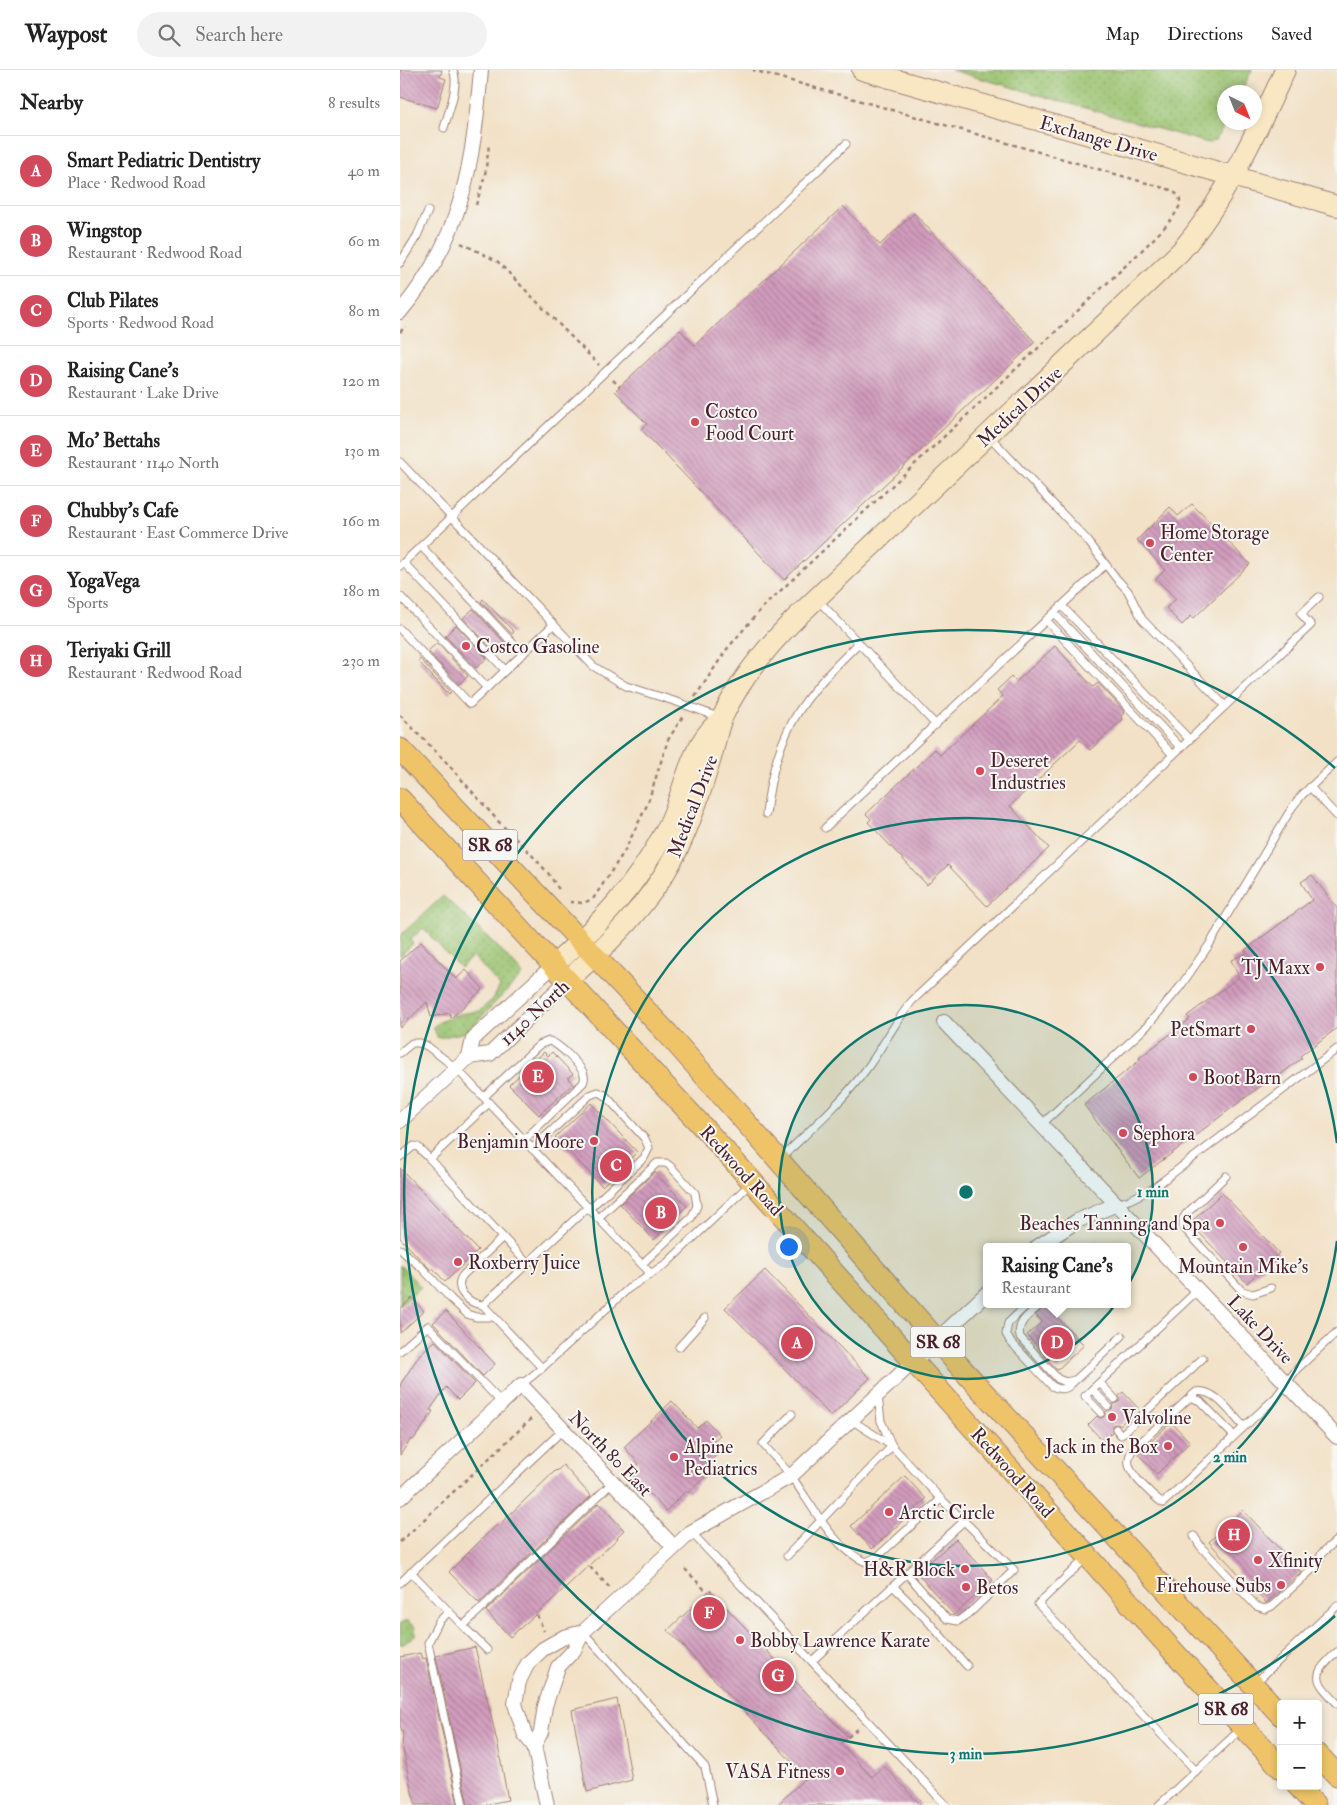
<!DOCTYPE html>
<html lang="en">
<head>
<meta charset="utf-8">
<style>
	:root { --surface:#fff; --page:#f2f2f2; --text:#222; --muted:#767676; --line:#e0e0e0; --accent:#d1495b }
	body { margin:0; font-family:"IM FELL Double Pica",serif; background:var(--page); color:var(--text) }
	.controls { position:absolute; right:15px; bottom:15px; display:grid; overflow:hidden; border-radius:5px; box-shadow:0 2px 8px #0003 }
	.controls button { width:45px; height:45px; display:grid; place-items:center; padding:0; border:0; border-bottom:1px solid var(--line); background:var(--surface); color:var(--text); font:25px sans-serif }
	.compass { position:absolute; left:817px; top:15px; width:45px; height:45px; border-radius:50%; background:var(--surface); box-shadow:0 2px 8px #0003; rotate:137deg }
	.you { position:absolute; left:388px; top:1176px; width:18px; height:18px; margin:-12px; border:4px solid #fff; border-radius:50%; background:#1a73e8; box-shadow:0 0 0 8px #1a73e833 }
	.badge { display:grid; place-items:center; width:32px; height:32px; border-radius:50%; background:var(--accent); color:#fff; font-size:16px; font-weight:700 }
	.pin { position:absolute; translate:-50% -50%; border:2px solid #fff; box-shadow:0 1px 5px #0006 }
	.popup { position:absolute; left:583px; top:1173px; width:148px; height:65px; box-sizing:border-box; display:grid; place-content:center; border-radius:5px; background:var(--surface); filter:drop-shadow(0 1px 4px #0005); font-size:16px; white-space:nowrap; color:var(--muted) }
	.popup b { font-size:19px; color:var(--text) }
	.popup::after { content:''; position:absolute; left:50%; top:100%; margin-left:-10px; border:10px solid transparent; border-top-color:var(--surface) }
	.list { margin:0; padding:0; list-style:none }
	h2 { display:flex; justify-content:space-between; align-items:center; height:65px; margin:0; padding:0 20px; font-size:21px }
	h2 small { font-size:16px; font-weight:400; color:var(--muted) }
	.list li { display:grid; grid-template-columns:32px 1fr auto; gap:15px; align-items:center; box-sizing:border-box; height:70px; padding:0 20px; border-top:1px solid var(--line) }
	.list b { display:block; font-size:19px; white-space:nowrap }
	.list p { margin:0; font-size:16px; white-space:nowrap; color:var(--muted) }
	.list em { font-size:16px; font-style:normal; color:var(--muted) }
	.icon { flex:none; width:28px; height:28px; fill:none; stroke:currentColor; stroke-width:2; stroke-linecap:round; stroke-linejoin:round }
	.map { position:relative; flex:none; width:937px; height:1735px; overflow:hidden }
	header { display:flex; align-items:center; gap:30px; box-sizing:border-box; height:70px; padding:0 25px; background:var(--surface); border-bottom:1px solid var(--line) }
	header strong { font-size:24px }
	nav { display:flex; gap:28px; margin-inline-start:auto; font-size:18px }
	.search { width:350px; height:45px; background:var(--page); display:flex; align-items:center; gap:12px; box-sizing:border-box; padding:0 18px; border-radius:28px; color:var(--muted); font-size:19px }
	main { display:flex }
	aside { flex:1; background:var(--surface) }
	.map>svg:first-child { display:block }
	.green { fill:url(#green-dots); stroke:#72704c }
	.building { fill:url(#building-back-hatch) }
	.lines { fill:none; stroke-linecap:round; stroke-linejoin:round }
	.lane-casing { stroke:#9e8078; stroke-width:9 }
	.street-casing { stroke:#9e8078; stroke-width:16 }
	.secondary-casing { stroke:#9e8078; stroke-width:22 }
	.primary-casing { stroke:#9e8078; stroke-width:23 }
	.path { stroke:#9e8078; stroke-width:2.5; stroke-dasharray:4 4; stroke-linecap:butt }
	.lane { stroke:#fff; stroke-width:7 }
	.street { stroke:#fff; stroke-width:14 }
	.secondary { stroke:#f9e7c3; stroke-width:20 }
	.primary { stroke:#efc469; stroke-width:21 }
	.ring { fill:none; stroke:#0f766e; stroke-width:2.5 }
	.poi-dot { fill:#d1495b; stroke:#f6f6f2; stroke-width:2 }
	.labels { text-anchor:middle; stroke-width:4; stroke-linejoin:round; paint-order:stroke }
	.shield { fill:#f6f6f2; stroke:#7e6067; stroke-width:1 }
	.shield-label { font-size:18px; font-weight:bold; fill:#4a1f2b }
	.street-label { font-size:19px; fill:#4a1f2b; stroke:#f6f6f2 }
	.poi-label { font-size:19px; fill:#4a1f2b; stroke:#f6f6f2; text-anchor:start }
	.centre { fill:#0f766e; stroke:#f6f6f2; stroke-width:2.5 }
	.ring-label { font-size:15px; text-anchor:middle; font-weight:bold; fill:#0f766e; stroke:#f6f6f2; stroke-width:4; stroke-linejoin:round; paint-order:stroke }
</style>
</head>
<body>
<header>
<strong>Waypost</strong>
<div class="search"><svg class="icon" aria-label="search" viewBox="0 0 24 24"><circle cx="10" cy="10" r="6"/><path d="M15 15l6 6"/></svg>Search here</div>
<nav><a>Map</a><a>Directions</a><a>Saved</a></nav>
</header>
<main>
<aside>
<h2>Nearby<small>8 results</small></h2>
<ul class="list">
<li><span class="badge">A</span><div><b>Smart Pediatric Dentistry</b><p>Place · Redwood Road</p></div><em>40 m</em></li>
<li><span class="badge">B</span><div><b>Wingstop</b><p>Restaurant · Redwood Road</p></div><em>60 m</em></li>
<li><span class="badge">C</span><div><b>Club Pilates</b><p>Sports · Redwood Road</p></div><em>80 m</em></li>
<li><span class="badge">D</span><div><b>Raising Cane's</b><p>Restaurant · Lake Drive</p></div><em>120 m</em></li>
<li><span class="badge">E</span><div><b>Mo' Bettahs</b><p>Restaurant · 1140 North</p></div><em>130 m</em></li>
<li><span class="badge">F</span><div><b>Chubby's Cafe</b><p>Restaurant · East Commerce Drive</p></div><em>160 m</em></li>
<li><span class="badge">G</span><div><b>YogaVega</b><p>Sports</p></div><em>180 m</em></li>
<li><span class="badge">H</span><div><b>Teriyaki Grill</b><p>Restaurant · Redwood Road</p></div><em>230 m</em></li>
</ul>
</aside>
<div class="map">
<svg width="937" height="1735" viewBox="0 0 937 1735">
	<defs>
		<pattern id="green-dots" width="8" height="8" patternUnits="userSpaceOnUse" patternTransform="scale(1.25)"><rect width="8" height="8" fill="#99c26e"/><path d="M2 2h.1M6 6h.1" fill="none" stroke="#85a65f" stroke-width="1.8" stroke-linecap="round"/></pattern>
		<pattern id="building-back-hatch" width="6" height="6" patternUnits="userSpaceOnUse" patternTransform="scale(1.25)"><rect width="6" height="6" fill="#d19cbd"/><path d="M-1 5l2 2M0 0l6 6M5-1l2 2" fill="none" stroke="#ac7f9a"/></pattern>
	</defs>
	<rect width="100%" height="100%" fill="#f6f6f2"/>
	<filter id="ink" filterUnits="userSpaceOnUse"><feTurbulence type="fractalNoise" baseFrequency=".02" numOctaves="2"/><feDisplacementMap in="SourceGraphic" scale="10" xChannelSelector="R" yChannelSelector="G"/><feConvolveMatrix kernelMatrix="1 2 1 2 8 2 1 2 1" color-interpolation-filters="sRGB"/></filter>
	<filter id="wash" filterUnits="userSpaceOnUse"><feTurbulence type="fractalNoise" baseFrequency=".0096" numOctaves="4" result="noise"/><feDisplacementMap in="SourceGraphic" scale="20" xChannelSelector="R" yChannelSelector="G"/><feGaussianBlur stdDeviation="1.12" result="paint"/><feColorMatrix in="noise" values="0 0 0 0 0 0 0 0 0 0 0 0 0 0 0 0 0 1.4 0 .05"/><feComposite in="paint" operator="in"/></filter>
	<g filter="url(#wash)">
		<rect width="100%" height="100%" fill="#f2e1c6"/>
		<g class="green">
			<path d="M551 0H852L841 22H824V52L826 53 816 70 808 73Z"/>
			<path d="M43 826 97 876 123 904 67 962 38 968 33 957 39 952 59 944 79 941 93 929 100 916 73 886 60 898 23 858 10 870 13 874 0 886V866Z"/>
			<path d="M0 1195 21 1217 0 1236Z"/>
			<path d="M7 1551 15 1557 16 1564 4 1574H0V1554Z"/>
		</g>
		<g id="blocks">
			<g class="building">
				<path d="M0 0H42L40 7 46 9 37 38 0 27Z"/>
				<path d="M443 136 480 175 514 143 635 272 384 510 241 359 247 354 215 321 280 260 295 275Z"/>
				<path d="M792 434 850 494 794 548 791 546 782 555 766 538 776 529 756 509 765 500 737 470 770 437 778 446Z"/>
				<path d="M83 529 114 562 112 564 81 532Z"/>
				<path d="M73 539 104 572 94 581 63 548Z"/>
				<path d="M56 555 87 588 76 598 45 566Z"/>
				<path d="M37 573 68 606 59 614 28 581Z"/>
				<path d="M655 576 693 617 698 613 725 642 721 646 723 649 690 680 680 670 610 736 649 778 587 836 548 795 527 815 468 752 471 749 466 744 535 679 540 685 603 626 597 620 611 607 616 612Z"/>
				<path d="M20 589 51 622 49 624 18 591Z"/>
				<path d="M912 805 937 838V958L900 986 902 988 876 1008 874 1006 739 1108 684 1035 740 990 739 988 790 949 787 946 839 907 831 890 847 883 845 880 912 830 901 812Z"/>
				<path d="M21 872 56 909 66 900 83 919 51 948 50 943 31 947 27 932 0 958V891Z"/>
				<path d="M144 982 148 986 152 982 173 1004 168 1008 173 1014 139 1045 109 1015Z"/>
				<path d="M191 1033 237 1082 202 1116 155 1067Z"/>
				<path d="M0 1098 78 1180 45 1212 33 1198 31 1200 0 1168Z"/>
				<path d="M255 1102 287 1136 254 1170 220 1134Z"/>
				<path d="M822 1123 879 1183 847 1213 790 1153Z"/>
				<path d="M365 1200 470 1308 431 1346 325 1238Z"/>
				<path d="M12 1228 24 1241 0 1263V1239Z"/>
				<path d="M646 1235 684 1275 657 1300 627 1265 642 1252 636 1245Z"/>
				<path d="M46 1241 95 1294 83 1306 33 1253Z"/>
				<path d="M35 1271 75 1313 58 1330 46 1317 30 1340 33 1341 22 1358 13 1370 11 1369 0 1385V1315L20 1284Z"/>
				<path d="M723 1322 738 1338 720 1355 716 1354 712 1355V1362L703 1371 688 1355 697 1346 700 1348 704 1347 706 1341 712 1339 713 1334 719 1332V1326Z"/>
				<path d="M272 1331 297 1358 306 1350 320 1365 313 1371 322 1380 303 1398 308 1404 288 1423 286 1421 266 1441 230 1403 239 1394 224 1377Z"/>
				<path d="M772 1353 790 1372 757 1404 738 1384 768 1355 769 1356Z"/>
				<path d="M163 1395 191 1426 79 1533 49 1502 88 1463 100 1452 101 1453 156 1400 157 1401Z"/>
				<path d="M505 1406 526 1429 472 1479 451 1456Z"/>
				<path d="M199 1433 224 1460 217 1467 218 1468 151 1531 110 1567 86 1541Z"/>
				<path d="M843 1440 901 1502 866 1533 809 1472Z"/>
				<path d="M556 1469 593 1510 554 1545 517 1503Z"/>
				<path d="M310 1520 448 1667 441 1674 472 1707 484 1696 521 1735H377L406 1707 268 1560Z"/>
				<path d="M75 1577 98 1676 108 1730 83 1735H68L36 1586Z"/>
				<path d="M20 1583 22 1589 26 1588 58 1735H16L11 1718 2 1674 3 1666 0 1654V1587Z"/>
				<path d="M217 1629 232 1710 187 1722 172 1640Z"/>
			</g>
		</g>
	</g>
	<g filter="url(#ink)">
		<use href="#blocks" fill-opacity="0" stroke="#9e8078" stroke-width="1"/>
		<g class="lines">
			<defs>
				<g id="lane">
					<path d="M44 58C48 43 60 14 53 0"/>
					<path d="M0 193 17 166 28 141"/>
					<path d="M589 366 688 471 716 508 728 521 742 549 825 636"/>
					<path d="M0 392 193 596 226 616 277 632 321 648"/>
					<path d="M21 476 123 584"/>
					<path d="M4 493 105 600"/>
					<path d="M0 496 446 74"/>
					<path d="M0 526 87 618"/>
					<path d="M418 530 536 655"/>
					<path d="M662 536 789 669"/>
					<path d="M654 543 781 678"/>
					<path d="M646 550 773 685"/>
					<path d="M0 559 70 634 153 555"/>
					<path d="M910 717 937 746"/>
					<path d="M366 744C375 662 401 629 459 573"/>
					<path d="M425 758 705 495"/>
					<path d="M0 983 12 973H20L27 976 56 998 251 1204"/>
					<path d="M84 1027 139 975 149 971C158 973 182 996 184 1005 185 1009 184 1010 183 1013L124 1070"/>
					<path d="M89 1033 30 1089 127 1193"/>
					<path d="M641 1055 747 956 780 917 809 875 893 736 902 725 937 692"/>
					<path d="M132 1079 190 1025 198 1022 205 1025 245 1069 249 1078 244 1088 189 1139"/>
					<path d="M0 1087 14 1076 18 1077 30 1089"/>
					<path d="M380 1089C409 1061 440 1034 465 1001 482 979 494 953 512 931L911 555 901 544 919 527"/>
					<path d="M826 1106 786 1144 783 1149V1157L842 1221 853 1224 871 1218"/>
					<path d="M717 1134 729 1130 752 1119 937 979"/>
					<path d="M198 1148 257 1093H266L270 1096 295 1123 297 1136 291 1148 242 1194"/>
					<path d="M0 1179 22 1198 51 1229 67 1244 76 1247H94"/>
					<path d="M628 1234 608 1253 606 1264 610 1271 652 1316C658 1319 662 1320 668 1317L722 1266"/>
					<path d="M641 1234C630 1244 616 1252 620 1267L658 1309 666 1312 674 1310"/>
					<path d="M83 1235C69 1234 52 1219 63 1205L103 1167"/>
					<path d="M279 1277 305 1248"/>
					<path d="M0 1281 28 1256 102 1333"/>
					<path d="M142 1298 83 1235 188 1137"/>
					<path d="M700 1313 715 1329"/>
					<path d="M121 1315 142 1298 229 1218 267 1193 351 1113"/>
					<path d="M692 1319 708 1336"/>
					<path d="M478 1326 481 1351 492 1376 541 1429 564 1451 493 1516"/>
					<path d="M787 1330 793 1328 800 1331 834 1366"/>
					<path d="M701 1343 685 1326 798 1220"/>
					<path d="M392 1344 363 1374C372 1385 383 1395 391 1406 411 1433 433 1479 466 1492L477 1487 541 1429"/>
					<path d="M451 1350 492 1376"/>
					<path d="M844 1357C832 1345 815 1318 796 1322L733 1379C729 1385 727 1391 730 1398 734 1408 754 1427 763 1433L876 1327 897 1299 937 1262"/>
					<path d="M716 1359 721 1365 803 1288"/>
					<path d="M291 1462 546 1735"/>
					<path d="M794 1466 801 1477 856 1536 865 1539 872 1536 916 1496 922 1483 937 1470"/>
					<path d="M387 1486 492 1376"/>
					<path d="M686 1488 638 1534 796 1701"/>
					<path d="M11 1502 63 1556 213 1412"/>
					<path d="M507 1504 547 1549 558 1551 573 1540 614 1500 564 1451"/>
					<path d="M0 1513 163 1360"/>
					<path d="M49 1542 39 1551 28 1573 63 1735"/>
					<path d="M63 1556 87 1580"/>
					<path d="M183 1562 305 1697 313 1735"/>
					<path d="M937 1582C911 1606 914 1609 937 1633"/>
					<path d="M412 1591 493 1516 527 1550 567 1596"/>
					<path d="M855 1613 937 1536"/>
					<path d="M759 1735 841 1659"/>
				</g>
				<g id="street">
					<path d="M0 242C63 168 73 93 81 0"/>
					<path d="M544 952 937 1367"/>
					<path d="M69 987 90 984 168 910"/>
					<path d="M0 1051 69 987 73 969 154 895"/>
					<path d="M637 1177 677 1151 717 1134"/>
					<path d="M0 1428 121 1315 274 1477"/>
					<path d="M134 1676 141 1662 145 1636 158 1597 174 1580 183 1562 291 1462 391 1406 587 1223"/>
					<path d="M147 1735 134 1676 125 1665 115 1634 119 1611 128 1593 143 1579 164 1567 183 1562"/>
				</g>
				<g id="secondary">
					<path d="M462 0 937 136"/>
					<path d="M154 895C201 853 236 816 266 760 284 726 287 681 317 653"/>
					<path d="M168 910C208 874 249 835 274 787 290 756 301 721 311 688 315 675 317 660 322 648 340 609 369 574 399 545L780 182C823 133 858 60 885 0"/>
				</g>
				<g id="primary">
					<path d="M0 679 268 964 563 1300 881 1645"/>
					<path d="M0 729 314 1069 772 1580 881 1698"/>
					<path d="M918 1685 937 1705"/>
					<path d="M898 1716 915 1735"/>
				</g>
			</defs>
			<use href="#lane" class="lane-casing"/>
			<use href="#street" class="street-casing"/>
			<use href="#secondary" class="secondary-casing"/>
			<use href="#primary" class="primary-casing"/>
			<g class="path">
				<path d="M76 135 85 105 89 75"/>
				<path d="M61 173 97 191 199 295"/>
				<path d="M0 262 6 256"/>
				<path d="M213 310 220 317"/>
				<path d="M295 627 327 579 361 539 737 185C748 174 773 151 779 137 781 132 780 129 778 125L771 120 353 0"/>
				<path d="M0 645 47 693 98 751 129 782 148 803 160 821"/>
				<path d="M170 832 183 833 193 829 224 782 247 735 268 670 283 646"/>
				<path d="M0 1472 131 1349"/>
				<path d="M190 1497 210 1518"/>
				<path d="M285 1499 306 1521"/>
				<path d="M137 1545 144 1561"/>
				<path d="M448 1667 458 1658"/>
			</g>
			<use href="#lane" class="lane"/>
			<use href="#street" class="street"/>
			<use href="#secondary" class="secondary"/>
			<use href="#primary" class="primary"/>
		</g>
	</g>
	<circle cx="566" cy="1122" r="187" fill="#0f766e" fill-opacity=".12"/>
	<g class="ring">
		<circle cx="566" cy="1122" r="187"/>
		<path d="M937 1171A374 374 0 1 1 937 1073"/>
		<path d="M935 1546A562 562 0 1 1 935 698"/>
	</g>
	<g class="poi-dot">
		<circle cx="295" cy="352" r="5"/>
		<circle cx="750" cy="473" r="5"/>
		<circle cx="66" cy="576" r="5"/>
		<circle cx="580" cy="701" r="5"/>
		<circle cx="920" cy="897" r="5"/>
		<circle cx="851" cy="959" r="5"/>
		<circle cx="793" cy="1007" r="5"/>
		<circle cx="723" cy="1063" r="5"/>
		<circle cx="194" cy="1071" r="5"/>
		<circle cx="820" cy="1153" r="5"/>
		<circle cx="843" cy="1177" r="5"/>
		<circle cx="58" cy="1192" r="5"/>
		<circle cx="712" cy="1347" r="5"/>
		<circle cx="768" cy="1376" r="5"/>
		<circle cx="274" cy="1387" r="5"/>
		<circle cx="489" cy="1442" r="5"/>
		<circle cx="858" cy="1490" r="5"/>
		<circle cx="565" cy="1499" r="5"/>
		<circle cx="881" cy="1515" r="5"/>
		<circle cx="566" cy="1517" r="5"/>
		<circle cx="340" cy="1570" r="5"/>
		<circle cx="440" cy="1701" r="5"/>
	</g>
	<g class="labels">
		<g class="shield">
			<rect x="62.5" y="759.5" width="55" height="31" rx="4"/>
			<rect x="510.5" y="1256.5" width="55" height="31" rx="4"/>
			<rect x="798.5" y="1623.5" width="55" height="31" rx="4"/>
		</g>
		<g class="shield-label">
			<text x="90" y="781">SR 68</text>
			<text x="538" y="1278">SR 68</text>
			<text x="826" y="1645">SR 68</text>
		</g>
		<g class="street-label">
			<text transform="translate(699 68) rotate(16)" y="7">Exchange Drive</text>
			<text transform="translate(619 336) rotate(-43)" y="7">Medical Drive</text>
			<text transform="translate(292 736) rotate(-69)" y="7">Medical Drive</text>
			<text transform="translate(134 942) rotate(-43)" y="7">1140 North</text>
			<text transform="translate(342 1100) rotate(48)" y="7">Redwood Road</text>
			<text transform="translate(861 1259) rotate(47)" y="7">Lake Drive</text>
			<text transform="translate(211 1383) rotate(46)" y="7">North 80 East</text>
			<text transform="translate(613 1402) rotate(48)" y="7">Redwood Road</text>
		</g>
		<g class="poi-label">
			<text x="305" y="348">Costco<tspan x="305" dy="22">Food Court</tspan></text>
			<text x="760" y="469">Home Storage<tspan x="760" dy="22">Center</tspan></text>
			<text x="76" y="583">Costco Gasoline</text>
			<text x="590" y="697">Deseret<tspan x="590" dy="22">Industries</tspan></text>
			<text x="910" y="904" text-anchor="end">TJ Maxx</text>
			<text x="841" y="966" text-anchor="end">PetSmart</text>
			<text x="803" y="1014">Boot Barn</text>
			<text x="733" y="1070">Sephora</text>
			<text x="184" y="1078" text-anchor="end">Benjamin Moore</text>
			<text x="810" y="1160" text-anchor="end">Beaches Tanning and Spa</text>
			<text x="68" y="1199">Roxberry Juice</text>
			<text x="843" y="1203" text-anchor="middle">Mountain Mike's</text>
			<text x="722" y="1354">Valvoline</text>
			<text x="284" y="1383">Alpine<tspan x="284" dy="22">Pediatrics</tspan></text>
			<text x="758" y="1383" text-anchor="end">Jack in the Box</text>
			<text x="499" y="1449">Arctic Circle</text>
			<text x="868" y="1497">Xfinity</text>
			<text x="555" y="1506" text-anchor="end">H&amp;R Block</text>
			<text x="871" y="1522" text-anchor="end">Firehouse Subs</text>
			<text x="576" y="1524">Betos</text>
			<text x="350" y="1577">Bobby Lawrence Karate</text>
			<text x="430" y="1708" text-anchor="end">VASA Fitness</text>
		</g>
	</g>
	<circle cx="566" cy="1122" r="8" class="centre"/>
	<g class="ring-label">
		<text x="753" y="1127">1 min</text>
		<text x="830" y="1392">2 min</text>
		<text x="566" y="1689">3 min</text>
	</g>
</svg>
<div class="controls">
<button>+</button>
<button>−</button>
</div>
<svg class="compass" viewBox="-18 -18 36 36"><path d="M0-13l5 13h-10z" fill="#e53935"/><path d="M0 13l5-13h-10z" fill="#767676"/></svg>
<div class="you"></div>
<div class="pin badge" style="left:397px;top:1273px">A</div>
<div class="pin badge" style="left:261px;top:1143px">B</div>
<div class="pin badge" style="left:216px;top:1096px">C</div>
<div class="pin badge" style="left:657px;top:1273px">D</div>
<div class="popup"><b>Raising Cane's</b>Restaurant</div>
<div class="pin badge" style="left:138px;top:1007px">E</div>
<div class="pin badge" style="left:309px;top:1543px">F</div>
<div class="pin badge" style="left:378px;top:1606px">G</div>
<div class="pin badge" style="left:834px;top:1465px">H</div>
</div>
</main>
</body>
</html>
